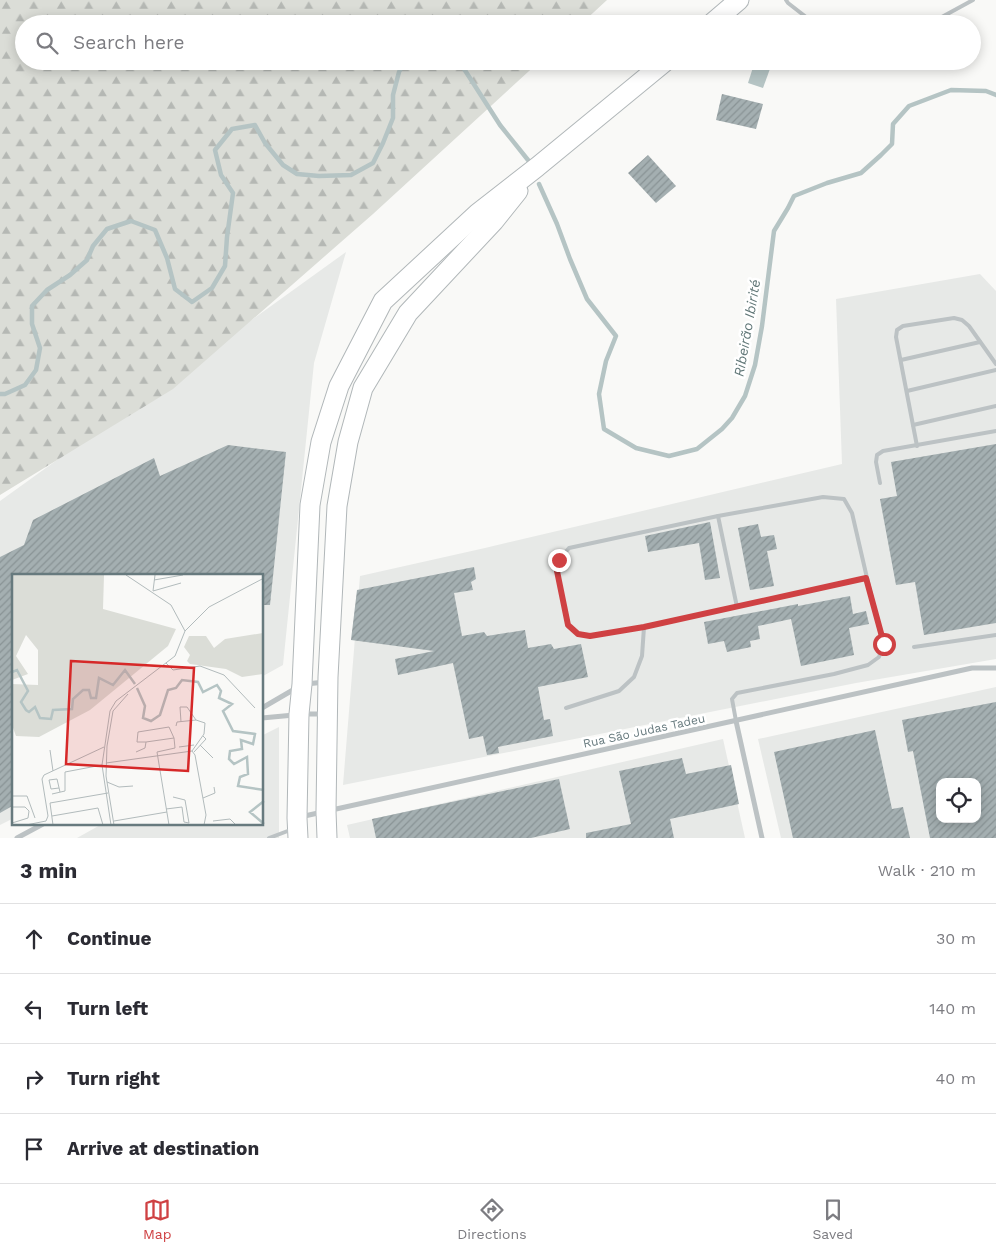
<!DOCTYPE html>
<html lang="en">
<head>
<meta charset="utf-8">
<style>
	:root { --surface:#fff; --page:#f7f7f7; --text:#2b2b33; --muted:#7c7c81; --line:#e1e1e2; --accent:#cf4143 }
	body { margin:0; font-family:"Work Sans",sans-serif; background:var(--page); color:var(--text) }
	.controls { position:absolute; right:15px; bottom:15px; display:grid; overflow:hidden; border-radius:10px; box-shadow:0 2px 12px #0003 }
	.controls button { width:45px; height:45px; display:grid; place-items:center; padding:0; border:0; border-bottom:1px solid var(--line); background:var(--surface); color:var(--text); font:25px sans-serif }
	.stop { position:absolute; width:15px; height:15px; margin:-11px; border:4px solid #cf4143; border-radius:50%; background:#fff }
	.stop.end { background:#cf4143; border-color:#fff; box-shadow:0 1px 5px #0008 }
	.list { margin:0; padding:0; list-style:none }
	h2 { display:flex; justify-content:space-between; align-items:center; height:65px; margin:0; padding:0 20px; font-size:21px }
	h2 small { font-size:16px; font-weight:400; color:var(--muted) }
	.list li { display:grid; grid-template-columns:32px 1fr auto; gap:15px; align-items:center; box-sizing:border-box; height:70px; padding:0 20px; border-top:1px solid var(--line) }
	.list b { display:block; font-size:19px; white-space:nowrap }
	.list em { font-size:16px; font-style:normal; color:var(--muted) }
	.icon { flex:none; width:28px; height:28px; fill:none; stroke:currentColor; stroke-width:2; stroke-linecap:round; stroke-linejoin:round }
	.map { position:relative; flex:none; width:996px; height:838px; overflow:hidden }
	.search { position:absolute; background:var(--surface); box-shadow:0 2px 12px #0003; left:15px; right:15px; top:15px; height:55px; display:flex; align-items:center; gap:12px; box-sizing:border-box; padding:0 18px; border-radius:28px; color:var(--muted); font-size:19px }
	.sheet { height:345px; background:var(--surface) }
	nav { display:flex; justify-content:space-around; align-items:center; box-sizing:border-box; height:70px; border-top:1px solid var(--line); background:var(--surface); font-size:14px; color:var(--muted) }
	nav a { display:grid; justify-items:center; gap:2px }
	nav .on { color:var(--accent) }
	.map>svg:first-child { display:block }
	.built { fill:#e7e9e7; fill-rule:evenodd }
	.forest { fill:url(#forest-firs) }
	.water { fill:#b5c4c4 }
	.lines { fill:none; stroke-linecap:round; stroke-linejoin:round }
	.stream { stroke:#b5c4c4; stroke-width:4.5 }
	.building { fill:url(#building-hatch); fill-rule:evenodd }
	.primary-casing { stroke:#b1b7b9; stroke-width:21 }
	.lane { stroke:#bcc2c4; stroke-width:4 }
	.street { stroke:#bcc2c4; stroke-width:5 }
	.primary { stroke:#fff; stroke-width:19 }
	.route { stroke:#cf4143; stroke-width:6 }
	.labels { text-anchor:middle; stroke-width:5; stroke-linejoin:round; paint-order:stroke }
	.street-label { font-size:12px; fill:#677a7e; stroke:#fff }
	.water-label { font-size:14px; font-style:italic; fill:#627878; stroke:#fff }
	.inset-river { fill:none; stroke:#b5c4c4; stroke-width:2.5 }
	.inset-road { fill:none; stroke:#b2bbbc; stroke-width:1 }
	.view { fill:#d62828; fill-opacity:0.15; stroke:#d62828; stroke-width:2.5 }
	.inset-edge { fill:none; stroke:#677a7e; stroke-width:2.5 }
</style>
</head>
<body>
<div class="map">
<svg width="996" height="838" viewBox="0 0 996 838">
	<defs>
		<pattern id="forest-firs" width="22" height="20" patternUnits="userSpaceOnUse" patternTransform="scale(1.25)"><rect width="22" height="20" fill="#dbddd7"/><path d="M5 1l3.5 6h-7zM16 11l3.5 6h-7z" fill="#b5b8b4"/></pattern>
		<pattern id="building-hatch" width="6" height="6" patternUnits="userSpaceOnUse" patternTransform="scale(1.25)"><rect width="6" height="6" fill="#a4afb1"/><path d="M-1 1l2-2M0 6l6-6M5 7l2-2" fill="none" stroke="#899395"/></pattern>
	</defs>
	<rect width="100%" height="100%" fill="#f9f9f7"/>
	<g class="built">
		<path d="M346 252 314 363 283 665 263 676 262 576H14V818L0 825V501Z"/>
		<path d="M980 274 996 291V659L856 683 343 785 360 576 485 548 842 464 836 299Z"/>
		<path d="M996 687V838H781L758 739ZM940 782H977V819H940Z"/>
		<path d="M279 727V838H77L102 824H262L263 735Z"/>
		<path d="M723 739 745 838H350L347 825Z"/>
	</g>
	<path class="forest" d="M0 0H607L581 24H24V61H540L373 214 173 389 0 495Z"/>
	<path class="water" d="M755 61 771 66 763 88 748 83Z"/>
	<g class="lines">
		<g class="stream">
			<path d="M459 61 500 125 528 160"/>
			<path d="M539 184 557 224 570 259 587 299 616 336 606 361 599 394 604 429 636 448 669 456 697 449 722 429 732 418 745 396 755 365 762 326 774 231 788 208 794 196 827 183 861 173 881 155 892 144 893 124 909 106 951 90 986 91 996 95"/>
			<path d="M0 394H5L25 385 36 370 40 348 32 324V306L47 290 70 275 87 260 93 246 107 229 131 221 155 230 167 258 175 289 192 302 212 288 225 266 227 237 233 193 221 175 215 150 232 129 255 125 265 143 283 165 297 174 319 176 351 175 373 163 383 143 393 118V95L399 72 405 61"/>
		</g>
	</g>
	<g class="building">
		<path d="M722 94 763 104 756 129 716 120Z"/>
		<path d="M648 155 676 186 656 203 628 173Z"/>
		<path d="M996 444V623L924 635 915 582 896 585 880 499 897 496 891 462Z"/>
		<path d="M228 445 286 452 270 605H262V576H14V805L0 813V557L24 545 33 520 154 458 160 476Z"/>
		<path d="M710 522 720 578 705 580 699 543 648 552 645 536Z"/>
		<path d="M758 524 761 537 774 535 777 549 767 551 774 586 750 590 738 528Z"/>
		<path d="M474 567 476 579 471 582 473 590 454 593 462 636 484 632 487 636 525 630 528 648 551 644 554 649 581 644 588 677 538 687 544 720 550 719 553 736 498 747 499 753 487 755 483 736 469 739 453 663 398 675 395 659 434 651 351 640 357 590Z"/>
		<path d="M850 596 853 614 866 611 869 624 849 628 854 655 801 666 791 619 758 626 760 639 750 641 751 647 727 652 724 641 708 644 704 622 798 604V606Z"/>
		<path d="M996 702V838H930L913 751 908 752 902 720ZM940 782H977V819H940Z"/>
		<path d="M875 730 892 809 903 807 910 838H793L774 752Z"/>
		<path d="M682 758 686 774 731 765 739 804 670 819 674 838H586V833L631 824 619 771Z"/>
		<path d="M559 779 570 829 531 838H376L372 819Z"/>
	</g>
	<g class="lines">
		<defs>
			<g id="primary">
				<path d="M711 24 739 0"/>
				<path d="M298 838 297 818 299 714 302 684 310 505 321 442 339 386 383 301 478 213 537 167 666 61"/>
				<path d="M327 838 326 811 328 677 337 506 348 442 363 388 408 313 494 221 518 191"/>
			</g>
		</defs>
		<use href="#primary" class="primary-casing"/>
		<g class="lane">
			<path d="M786 0 788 3 806 17 818 24"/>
			<path d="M929 24 973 0"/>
			<path d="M901 360 980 342"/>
			<path d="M907 391 996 370"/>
			<path d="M913 425 996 406"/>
			<path d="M917 446 896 337 897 330 903 326 954 318 962 320 969 326 996 364"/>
			<path d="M880 483 876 462 877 455 883 451 996 431"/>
			<path d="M718 516 737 607"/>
			<path d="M644 627 590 636 578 634 568 625 557 571 559 560 569 548 718 516 823 497 844 499 852 513 867 578"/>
			<path d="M914 647 996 635"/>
			<path d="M566 708 619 691 634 677 642 656 644 627 867 578 883 644 879 657 868 665 834 674 737 693 732 699 736 721"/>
			<path d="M269 838 293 829"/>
		</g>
		<g class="street">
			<path d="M306 684 325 682"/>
			<path d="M262 708 298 687"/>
			<path d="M303 714H324"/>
			<path d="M262 718 294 715"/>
			<path d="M736 721 762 838"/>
			<path d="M300 817 972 668H996"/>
			<path d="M17 838 43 824"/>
		</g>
		<use href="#primary" class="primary"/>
	</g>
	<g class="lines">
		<path class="route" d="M559 560 557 571 568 625 578 634 590 636 644 627 866 578 884 644"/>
	</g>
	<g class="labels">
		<g class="street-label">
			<text transform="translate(644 731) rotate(-12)" y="4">Rua São Judas Tadeu</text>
		</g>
		<g class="water-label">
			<text transform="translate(747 328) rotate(-80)" y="5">Ribeirão Ibirité</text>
		</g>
	</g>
	<g transform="translate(12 574)">
		<rect width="251" height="251" fill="#f9f9f7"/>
		<path d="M0 1H92L91 35 164 55 156 72 78 136 27 163 4 162 0 151V110L26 111V76L14 61 4 82 16 100 0 106ZM251 59V100L230 103 214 95 178 90 175 87 178 81 172 73 177 62H194L202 74 213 65Z" fill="#dbddd7"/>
		<path class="inset-river" d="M0 98 5 96 16 117 9 128 14 136 17 138 23 133 28 144 39 145 41 136 60 135 61 125 71 116H77L79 124H84L87 104 101 111 113 96 123 110M125 114 133 132 131 144 139 147 148 141 156 116 164 114 170 106 186 108 191 118 205 111 209 117 207 124 220 130 211 137 221 157 243 160 241 170 229 166 230 175 218 177 217 185 222 190 235 183 236 200 228 203 226 212 252 216M252 227 238 238 252 250"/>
		<path class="inset-road" d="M142 6 171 1M141 17 169 9M141 17 143 1M173 57 197 33 252 4M154 89 161 96 188 92 212 101 243 134M169 148 168 133H175L184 146M164 152 165 148 184 146 193 149 192 160 180 177M134 168H125L126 158 157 153 162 164M188 171 201 184M167 173 182 171M38 176 41 197M124 178 133 174 134 168 162 164 163 174 145 178 157 251M182 178 194 165 191 162M94 189 180 177 183 181 194 241 192 251M95 208 107 213 121 212M47 214 39 215 37 206 45 205 48 218M40 220 53 217V198L90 191M0 222H15L23 244M191 224 203 219 202 213M0 233H13L17 237 16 244 0 249M154 235 170 233 172 248 177 249 173 226 161 223M40 242 86 234 91 251M102 247 155 238M201 247 218 245 224 251M14 251 34 247 36 242 30 205 32 201 92 173M41 251 38 229 96 219M99 251 90 191 98 137 104 127 163 82 173 57 159 31 114 1M102 251 94 202 95 172 101 137 116 120M113 251H132"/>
		<path class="view" d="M59 87 182 94 176 197 54 190Z"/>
		<rect width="251" height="251" class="inset-edge"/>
	</g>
</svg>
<div class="controls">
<button><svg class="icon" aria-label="locate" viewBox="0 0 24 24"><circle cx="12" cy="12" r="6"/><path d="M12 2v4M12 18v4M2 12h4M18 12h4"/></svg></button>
</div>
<div class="stop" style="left:884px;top:644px"></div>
<div class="stop end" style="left:559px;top:560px"></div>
<div class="search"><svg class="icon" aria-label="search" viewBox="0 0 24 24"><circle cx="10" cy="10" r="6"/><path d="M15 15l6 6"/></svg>Search here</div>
</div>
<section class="sheet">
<h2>3 min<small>Walk · 210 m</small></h2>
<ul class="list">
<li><svg class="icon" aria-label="ahead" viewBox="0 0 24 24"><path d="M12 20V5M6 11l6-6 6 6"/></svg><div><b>Continue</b></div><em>30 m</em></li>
<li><svg class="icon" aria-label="left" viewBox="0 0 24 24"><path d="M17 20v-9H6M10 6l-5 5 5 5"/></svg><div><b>Turn left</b></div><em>140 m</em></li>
<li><svg class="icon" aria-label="right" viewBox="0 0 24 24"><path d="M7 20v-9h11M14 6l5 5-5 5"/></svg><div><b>Turn right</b></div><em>40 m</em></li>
<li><svg class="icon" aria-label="arrive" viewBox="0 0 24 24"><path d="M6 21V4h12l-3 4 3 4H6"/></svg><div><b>Arrive at destination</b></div></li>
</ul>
</section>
<nav>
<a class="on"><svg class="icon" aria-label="map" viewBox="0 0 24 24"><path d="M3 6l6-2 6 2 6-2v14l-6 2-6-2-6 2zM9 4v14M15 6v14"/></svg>Map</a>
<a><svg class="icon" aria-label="directions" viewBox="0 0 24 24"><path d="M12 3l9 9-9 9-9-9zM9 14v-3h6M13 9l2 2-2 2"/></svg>Directions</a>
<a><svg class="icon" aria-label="saved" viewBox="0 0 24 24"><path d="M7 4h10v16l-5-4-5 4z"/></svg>Saved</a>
</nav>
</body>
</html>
